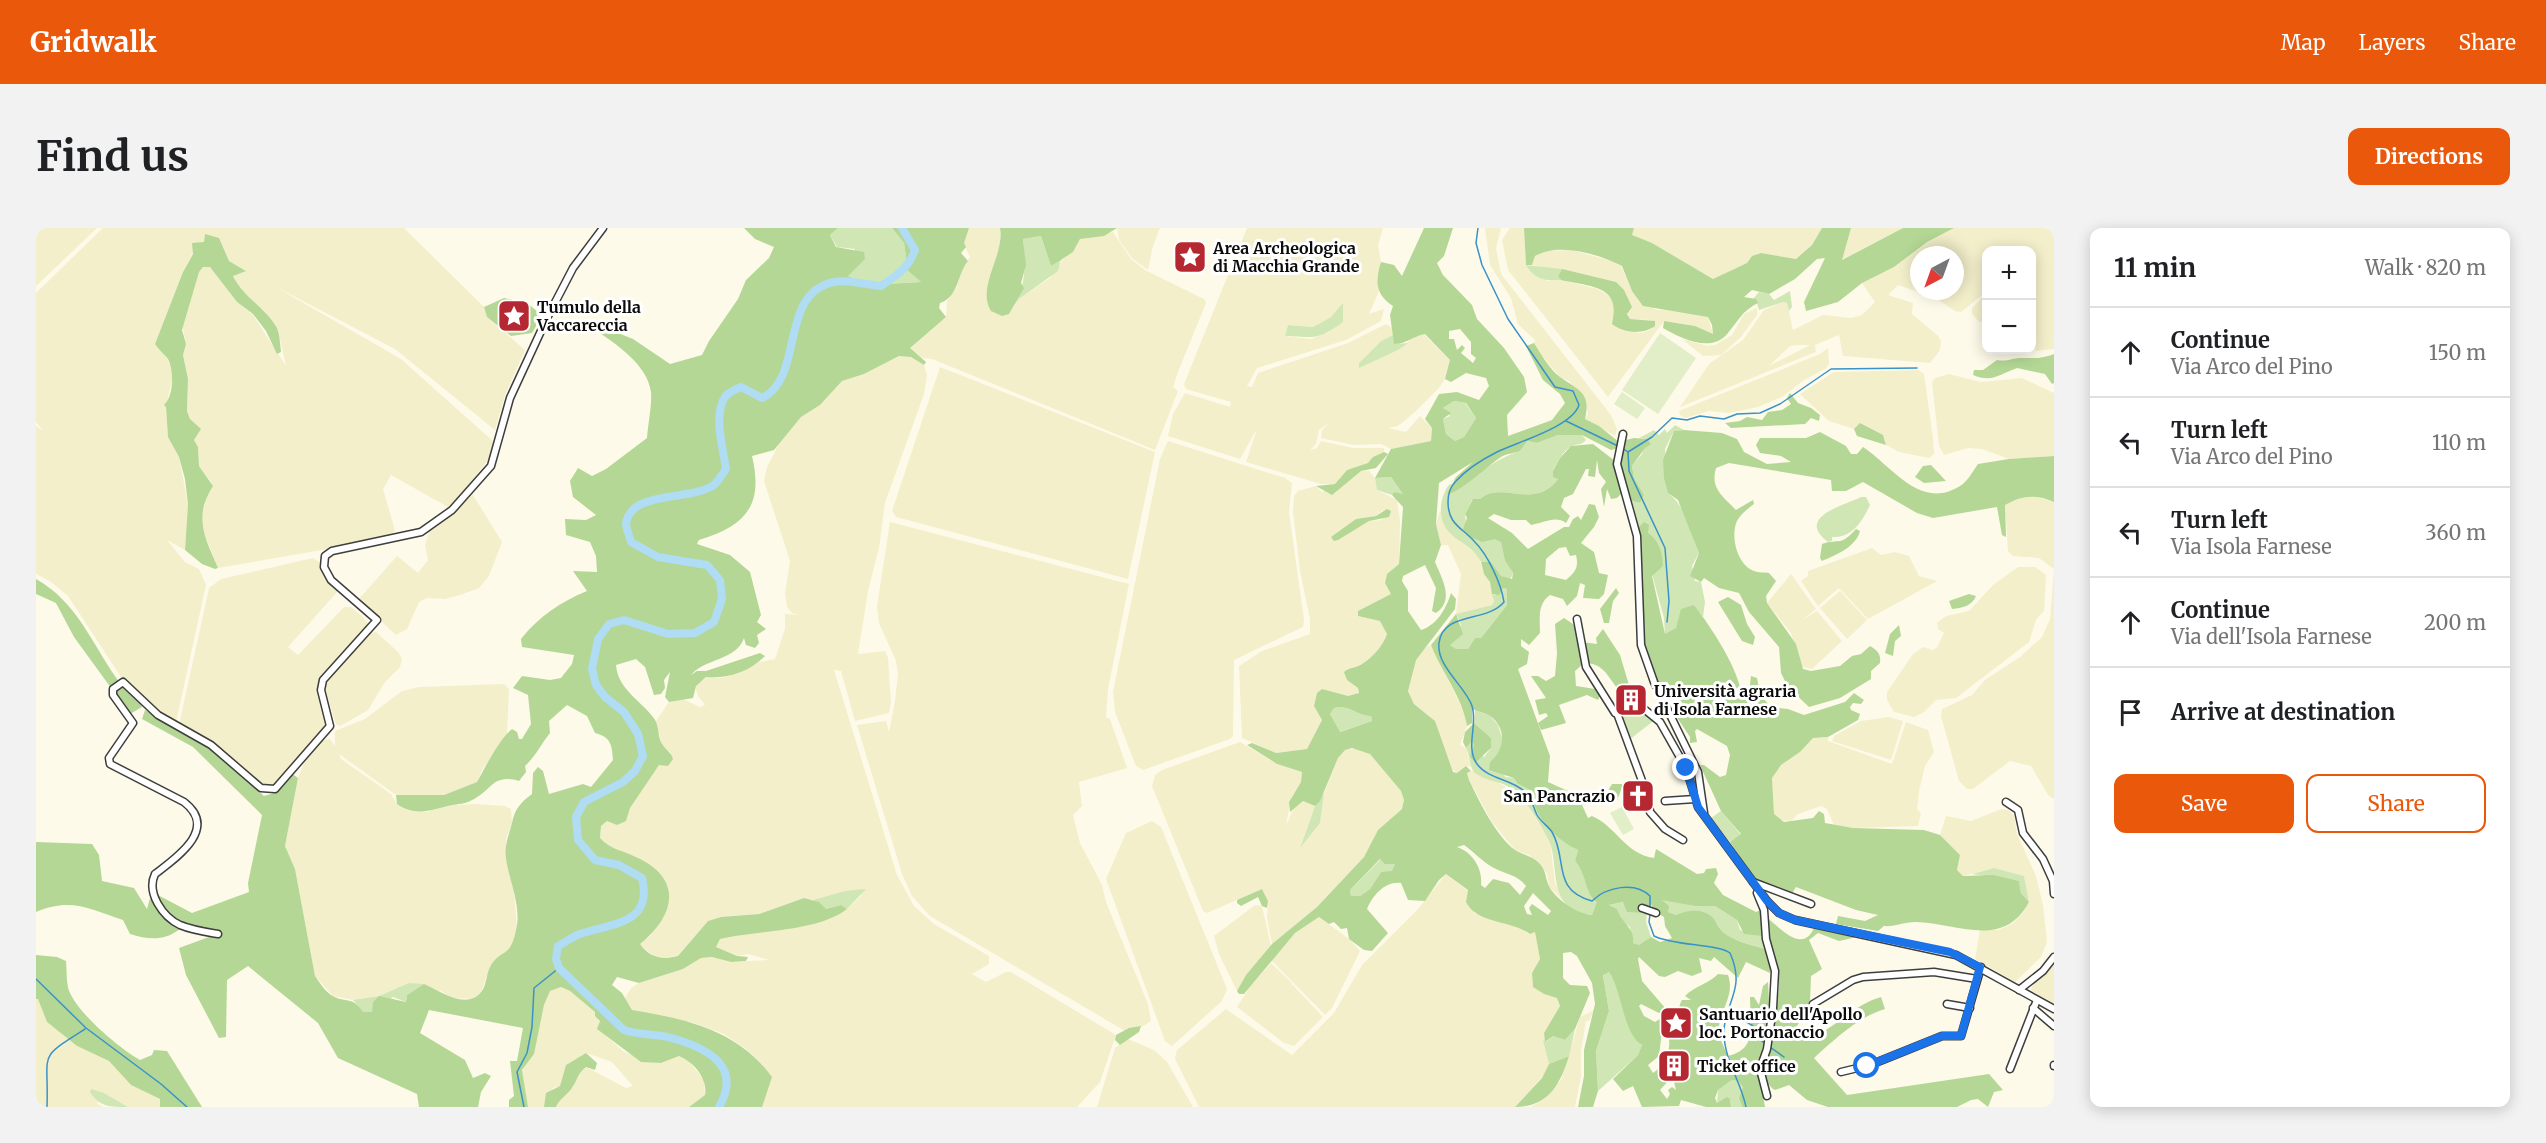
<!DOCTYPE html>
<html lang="en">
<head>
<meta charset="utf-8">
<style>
	:root { --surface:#fff; --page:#f2f2f2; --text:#202124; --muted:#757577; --line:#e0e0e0; --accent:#ea580c }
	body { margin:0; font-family:Merriweather,serif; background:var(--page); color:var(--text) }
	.controls { position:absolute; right:18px; top:18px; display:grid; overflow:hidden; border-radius:12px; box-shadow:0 3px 15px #0003 }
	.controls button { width:54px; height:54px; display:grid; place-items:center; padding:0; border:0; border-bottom:2px solid var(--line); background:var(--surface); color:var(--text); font:30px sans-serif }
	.compass { position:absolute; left:1874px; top:18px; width:54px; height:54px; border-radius:50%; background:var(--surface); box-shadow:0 3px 15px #0003; rotate:221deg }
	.stop { position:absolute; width:18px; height:18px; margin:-14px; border:4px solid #1a73e8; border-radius:50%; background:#fff }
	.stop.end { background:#1a73e8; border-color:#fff; box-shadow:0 2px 6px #0008 }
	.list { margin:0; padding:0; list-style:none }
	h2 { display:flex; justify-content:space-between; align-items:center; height:78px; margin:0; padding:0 24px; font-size:26px }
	h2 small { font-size:20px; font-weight:400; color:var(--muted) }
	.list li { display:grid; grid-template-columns:39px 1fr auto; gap:18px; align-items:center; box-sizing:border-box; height:90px; padding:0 24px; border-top:2px solid var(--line) }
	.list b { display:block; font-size:22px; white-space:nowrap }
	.list p { margin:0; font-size:20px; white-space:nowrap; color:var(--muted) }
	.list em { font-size:20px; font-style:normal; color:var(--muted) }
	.actions { display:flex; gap:12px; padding:18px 24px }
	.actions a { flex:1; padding:14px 0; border:2px solid var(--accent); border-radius:12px; text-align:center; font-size:21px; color:var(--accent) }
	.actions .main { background:var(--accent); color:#fff }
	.icon { flex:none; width:33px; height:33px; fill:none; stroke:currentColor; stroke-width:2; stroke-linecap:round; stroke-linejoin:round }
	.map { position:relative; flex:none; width:2018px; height:879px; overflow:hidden; border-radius:12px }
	header { display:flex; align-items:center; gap:36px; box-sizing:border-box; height:84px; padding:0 30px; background:var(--accent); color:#fff }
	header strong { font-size:28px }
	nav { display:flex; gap:33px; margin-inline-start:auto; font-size:21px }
	.intro { display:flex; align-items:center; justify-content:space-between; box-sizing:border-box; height:144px; padding:0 36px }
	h1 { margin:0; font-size:42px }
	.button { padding:15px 27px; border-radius:12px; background:var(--accent); color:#fff; font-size:21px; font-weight:700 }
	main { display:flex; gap:36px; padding:0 36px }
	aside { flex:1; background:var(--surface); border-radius:12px; box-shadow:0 3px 15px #0003 }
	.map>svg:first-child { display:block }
	.farmland { fill:#f3efcb; fill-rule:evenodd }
	.green { fill:#d0e7b5 }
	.forest { fill:#b4d795; fill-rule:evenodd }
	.pitch { fill:#e1eec7 }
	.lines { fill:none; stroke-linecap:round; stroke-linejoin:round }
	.stream { stroke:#3992c9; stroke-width:1.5 }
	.river { stroke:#b0dcf4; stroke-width:8 }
	.minor-casing { stroke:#3e3e3e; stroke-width:9 }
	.minor { stroke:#fff; stroke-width:6 }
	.route { stroke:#1a73e8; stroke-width:8 }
	.labels { text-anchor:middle; stroke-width:6; stroke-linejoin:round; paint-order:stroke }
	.poi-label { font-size:16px; font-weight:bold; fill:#0b0b0b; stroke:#fff; text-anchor:start }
</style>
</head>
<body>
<header>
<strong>Gridwalk</strong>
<nav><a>Map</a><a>Layers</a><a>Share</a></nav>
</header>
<div class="intro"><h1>Find us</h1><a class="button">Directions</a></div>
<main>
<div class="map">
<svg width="2018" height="879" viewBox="0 0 2018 879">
	<rect width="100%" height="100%" fill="#fefae9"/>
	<g class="farmland">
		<path d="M0 0H61L0 58Z"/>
		<path d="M67 0H368L448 79 451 89 489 122 469 167 459 202 359 121 238 58 365 131 459 215 453 231 418 276 412 279 355 247 347 261 359 302 357 305 326 315 182 340 164 295 175 254 163 238 162 219 158 212 160 206 151 183 152 151 147 127 150 116 146 95 163 43 167 39H174L201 74 217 87 250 138 244 111 232 88 202 58 197 47 209 42 193 33 169 7 168 14 161 16 147 44 119 116 133 133 137 147 130 179 132 209 143 229 152 276 149 322 131 312 149 334 163 341 170 357 140 494 111 476 85 449 32 368 15 354 0 346V198L7 203 0 194V65Z"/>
		<path d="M933 0H964V22L952 59 973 86 983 71 1014 50 1031 26 1037 24 1044 11 1077 4 1095 31 1109 42 1168 71 1170 75 1142 144 1137 159 1142 163 1119 222 896 131 886 130 873 120 910 89 911 73 921 59 927 39 934 29 927 15Z"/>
		<path d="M1081 0H1124L1117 18 1112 42 1096 30 1083 12Z"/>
		<path d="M1211 0H1347L1342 17 1345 34 1341 48 1343 63 1333 86 1348 81 1345 93 1310 112 1221 140 1211 158 1216 159 1222 145 1312 115 1350 96 1355 99 1357 107 1345 113 1323 135 1362 122 1379 108 1388 106 1414 132 1413 145 1403 160 1379 184 1362 198 1352 200 1370 204 1384 188 1396 200 1395 213 1355 221 1345 216 1318 217 1285 210 1286 202 1294 194 1283 202 1280 216 1274 222 1281 220 1285 213 1317 220H1348V224L1337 229 1333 235 1311 242 1299 256H1285L1210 234 1221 201 1204 231 1132 208 1137 186 1149 165 1194 179 1195 174 1150 161 1148 156ZM1307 76 1293 104 1275 111 1249 108 1252 97 1277 99 1295 89Z"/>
		<path d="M1449 0H1465L1460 20 1465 46 1575 187 1581 201 1579 208 1549 191 1552 185 1549 175 1533 153 1524 149 1507 129 1498 115 1499 112 1482 96 1475 70 1454 37Z"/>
		<path d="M1474 0H1488L1490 37 1511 53 1525 52 1562 61 1576 70 1580 79 1576 95 1603 105 1612 103 1619 98 1614 92 1594 91 1580 54 1496 37 1499 28 1508 23 1536 22 1575 33 1585 38 1596 63 1620 82 1637 81 1672 89 1677 106H1672L1659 98 1628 93 1572 169 1472 42 1466 12Z"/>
		<path d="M1598 0H1786L1776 17 1760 31 1725 25 1716 28 1711 35 1677 51 1616 15 1599 10 1596 7Z"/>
		<path d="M1815 0H1867L1805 32Z"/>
		<path d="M1918 0H2018V121L2000 123 1996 109V22H1950V64L1925 84 1919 83 1898 69 1862 57 1852 67 1877 75 1876 86 1902 108 1905 113 1904 122 1894 135 1807 128 1803 107 1779 117 1780 124 1644 179 1673 136 1707 112 1728 82 1747 74 1751 75 1757 102 1787 87 1815 90 1826 87 1839 74 1826 55 1858 39 1891 14ZM1883 27H1919V63H1883ZM1764 117H1774L1733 138 1754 118Z"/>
		<path d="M1950 66V93L1943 94 1936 86V80Z"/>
		<path d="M1721 80V87L1705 109 1685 127 1667 128 1646 111 1672 118 1679 117 1696 107 1708 86Z"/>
		<path d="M1792 120 1793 136 1789 141 1768 152 1746 169 1722 179 1692 185 1673 183 1649 190 1644 187 1643 183 1784 126Z"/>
		<path d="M863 128 875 129 888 137 891 147 888 166 849 275 843 320 832 363 822 426 849 423 852 430 855 474 853 485 819 493 805 443 798 442 861 647 878 678 898 696 953 728V736L936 746 950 754 970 744H975L1080 807 1064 854 1041 879H726L727 837 710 821 688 806 661 796 596 782 589 770 595 760 603 755 647 741 665 730 676 729 695 734 733 732 712 726 701 728 680 719 684 711 811 681 826 667 809 663 777 672 768 670 723 686 685 689 672 693 642 728 620 730 603 716 614 708 621 697 601 629 572 620 564 610 565 598 571 593H590L594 580 623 536 632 538 635 525 626 517 620 493 633 474 647 471 664 479 669 477 662 468 659 458 671 449 684 450 704 445 723 434 739 431 749 401V386L764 387 756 385 751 379 749 366 754 333 728 253 731 239 744 214 765 189 784 177 806 153 828 146Z"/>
		<path d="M904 139 1119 224 1092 351 860 289 856 283Z"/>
		<path d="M1882 142 1888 146 1897 210 1898 226 1893 230 1863 224 1850 217 1849 211 1825 195 1818 201 1793 193 1764 166 1798 144Z"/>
		<path d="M1913 146 1945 154 1986 150 2018 165V228L1973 231 1946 221 1932 220 1908 227 1903 218 1896 154 1899 150Z"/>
		<path d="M1132 213 1249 250 1256 255 1253 284 1268 392 1267 399 1198 432 1197 508 1194 511 1107 542 1100 538 1079 484 1077 464 1124 231Z"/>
		<path d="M1325 243H1333L1339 250 1341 262 1361 272 1364 292 1363 336 1351 346 1349 355 1356 366 1322 383V388L1345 393 1351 406 1348 416 1340 425 1326 436 1311 441V452L1322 460 1323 465 1312 469 1286 461 1281 465 1286 492 1271 521 1240 525 1206 510 1203 438 1226 423 1274 406V391L1264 343 1257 284 1258 268 1262 263 1280 258 1286 264ZM1347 282 1346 292 1333 293 1295 310 1320 291 1340 288Z"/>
		<path d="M437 267 466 314 453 348 443 360 424 367 409 371 391 370 383 374 371 401 360 407 322 372 361 328 382 345 392 332 389 317 394 301Z"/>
		<path d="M1994 267 2018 274V341L2003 330 1977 328 1972 323 1969 277 1982 269Z"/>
		<path d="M1404 283 1415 306 1442 328 1448 346 1455 354 1458 373 1456 377 1420 386 1425 346 1412 317H1405L1400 296Z"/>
		<path d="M854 294 1093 356 1072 461 1070 489 1074 491 1091 540 1043 554 1046 578 1037 587 1044 615 1066 657 1070 674 1112 776 1115 793 1094 806 894 688 876 668 866 646 821 497 850 493 853 504 859 473 862 446 860 433 843 395 841 378Z"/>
		<path d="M1836 320 1845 327 1859 324 1873 328 1883 348 1901 353 1832 391 1803 360 1782 378 1765 353 1772 348V343Z"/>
		<path d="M277 330 285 335 291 352 303 362 252 419 262 427 308 379H315L326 388 332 396 331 401 282 457 292 498 239 558 234 560 225 558 143 497 173 360 185 351Z"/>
		<path d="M1982 339H1999L2010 347 2008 383 2000 392 1993 414 1920 470 1900 472 1888 484 1878 489 1858 484 1851 472V464L1877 426 1887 419 1897 422 1901 419 1908 405 1902 401 1901 395 1910 388 1933 383 1957 357Z"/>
		<path d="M2018 341V571L2012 567 1995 538 1974 533 1937 561H1931L1923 553 1905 488 1906 481 1936 467 1949 452 1984 429 2006 409 2014 391Z"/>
		<path d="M1755 346 1780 381 1766 392 1781 383 1806 413 1776 441 1764 438 1755 405 1731 375Z"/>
		<path d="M1804 363 1831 392 1811 411 1784 380Z"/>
		<path d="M340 404 362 424 366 431 364 439 349 454 332 482 304 498 300 496 289 462V454L335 405Z"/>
		<path d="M1395 417 1430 488 1431 498 1424 517 1430 520 1435 539 1430 538 1421 545 1416 541 1396 490 1378 476 1372 462 1379 432 1390 419Z"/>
		<path d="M468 456 473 461 471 505 458 527 447 540 441 554 408 567H360L303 526 305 531 355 566 361 576 391 584 415 577 439 576 469 578 475 581 476 595 470 611V629L478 664 481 700 474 723 454 738 445 765 435 771 416 770 405 763 359 761 343 768 317 772 297 768 279 748 259 641 249 618 262 550 268 535 287 512 294 511 299 518V503L329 491 366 463 383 459Z"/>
		<path d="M1853 489 1867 493 1855 532 1796 513 1798 508 1825 493Z"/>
		<path d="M1870 494 1892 502 1898 524 1889 538 1883 563 1881 581 1885 585 1882 598 1817 600 1798 597 1791 581 1785 578 1762 586 1755 593 1742 592 1738 587 1736 549 1745 537 1764 524 1777 510 1792 509V513L1856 536Z"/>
		<path d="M1204 514 1241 536 1266 544 1265 554 1255 570 1250 598 1258 579 1267 573 1279 578 1264 619 1284 595 1288 565 1302 530 1309 521H1325L1334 526 1365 563 1368 572 1366 581 1342 602 1328 629 1281 679 1236 716 1231 690 1232 673 1226 661 1171 685 1167 683 1116 558 1119 547 1126 542Z"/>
		<path d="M1437 542 1482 565 1492 578 1514 613 1519 655 1530 675 1513 659 1511 645 1493 627 1479 622 1456 594 1433 552 1431 545Z"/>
		<path d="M1965 581 1972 582 1978 588 1981 606 2000 648 2007 677 2011 714 2005 729 1979 754 1939 731 1944 702H1962L1976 696 1986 686 1993 674 1988 648 1958 640 1927 648 1921 642 1924 627 1904 607 1910 588 1935 593Z"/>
		<path d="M1116 593 1125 599 1191 761 1186 773 1136 818 1129 813 1070 651 1090 605Z"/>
		<path d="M1410 646 1432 663 1438 685 1485 700 1493 706 1499 704 1504 731 1496 745 1497 758 1508 766 1522 770 1524 778 1508 805 1513 837 1506 849 1479 879H1163L1139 831 1141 822 1190 781 1256 827 1298 785 1326 737 1383 680Z"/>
		<path d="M1219 677 1226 678 1235 718 1210 747 1201 763 1183 726 1178 708Z"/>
		<path d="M1283 689 1313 711 1324 723 1296 780 1289 787 1235 732 1259 705Z"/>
		<path d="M1235 735 1256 755 1252 761 1256 756 1287 789 1258 818 1248 815 1201 779 1214 759Z"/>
		<path d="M2018 737V775L1995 763 1996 758Z"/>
		<path d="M525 759 534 763 559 784 570 808 587 823 611 834 625 835 643 828 651 831 668 852 669 867 653 879H520L524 871 537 859 540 847 550 839 590 860 597 858 576 834 550 825 530 837 524 858 517 860 508 879H492L486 843 497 826 508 777 514 763Z"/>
		<path d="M2 770 11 794 41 818 73 833 95 857 124 871V879H92L68 865 61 875 67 879H0V771Z"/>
		<path d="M1558 782 1553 793H1550L1545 823V848L1539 879H1494L1507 872 1525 852 1544 789Z"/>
		<path d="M1092 811 1118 822 1131 834 1157 879H1061L1079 820Z"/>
	</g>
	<g class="green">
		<path d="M802 0H856L868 15 872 43 885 54 834 57 812 48 819 21 801 19 794 7Z"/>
		<path d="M1005 8 1015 38 1031 26 1024 34 1022 43 983 71 977 79C990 60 990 34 987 11Z"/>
		<path d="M1490 37 1526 41 1522 48 1525 52C1509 53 1499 52 1490 37Z"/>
		<path d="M1754 63 1756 79 1753 83 1751 75 1747 74 1723 82 1720 72 1717 71 1723 64 1733 66 1738 72Z"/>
		<path d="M1307 75V94C1281 113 1279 109 1249 108L1252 97 1277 99 1295 89Z"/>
		<path d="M1357 107 1359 116 1372 115 1362 122 1323 140V135L1345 113Z"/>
		<path d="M1418 173 1429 175 1440 190 1428 209 1419 213 1410 206 1407 191 1414 188 1407 180Z"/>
		<path d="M1639 197 1648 202 1638 203 1629 221 1632 265C1649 277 1656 305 1663 325L1656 338 1659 353 1665 354 1669 374 1667 389 1658 377 1640 400 1629 407 1628 390 1596 273 1604 275 1608 267 1598 250 1596 238 1606 226 1611 211 1603 210 1618 202 1623 207 1629 201 1631 205Z"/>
		<path d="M1522 207H1546L1550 212C1545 218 1542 215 1536 218 1527 222 1521 235 1517 243L1522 251C1499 283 1465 252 1444 271L1436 272 1429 286 1430 295 1465 313 1469 333 1477 345 1474 352 1465 348 1455 334H1445C1439 322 1427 316 1417 308 1398 293 1403 263 1420 249L1413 257C1440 250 1458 231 1484 223L1490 213 1501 215Z"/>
		<path d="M1355 249 1368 267 1358 264 1356 267 1341 262 1339 250Z"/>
		<path d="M1825 269H1830L1834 277C1826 294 1816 310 1796 309V313L1792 314C1759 289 1807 278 1825 269Z"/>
		<path d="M1467 360 1471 361V377L1445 410H1439L1432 421H1419L1414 417 1425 397 1420 386 1456 377 1458 373 1456 366 1459 367Z"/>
		<path d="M1305 479C1316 480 1324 488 1335 488L1336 493 1303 504 1294 486 1298 480Z"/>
		<path d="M1439 482 1454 488 1462 497 1467 513 1463 527 1469 549 1479 550 1482 556 1496 563C1507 587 1517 612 1542 622L1539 633C1551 646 1548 665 1562 674L1556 687C1508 684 1525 633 1512 611 1503 594 1487 565 1469 557 1460 553 1448 552 1439 545 1433 539 1434 527 1430 520L1436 513 1448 529 1455 520V510L1438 495Z"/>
		<path d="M1591 482 1607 483 1620 491 1593 512 1584 487Z"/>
		<path d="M1288 565 1284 595 1264 620 1279 578Z"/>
		<path d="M1685 583 1705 607 1694 614 1675 590Z"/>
		<path d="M1345 631 1359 636 1356 644H1345L1334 661 1324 668H1315L1314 662Z"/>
		<path d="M1958 640 1988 648 1993 674 1985 665 1983 653 1936 646Z"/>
		<path d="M830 661 811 681 805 677 790 681 777 672 809 663Z"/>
		<path d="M1626 671 1659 678H1679L1701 692 1704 702 1727 708 1729 721C1718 718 1700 713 1689 706 1683 702 1682 695 1677 691 1668 682 1650 683 1640 687L1632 684Z"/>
		<path d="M1588 674 1595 683 1611 685 1610 694 1615 709 1603 718 1597 715 1594 699 1583 690 1581 681 1573 677Z"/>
		<path d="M1573 744C1589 766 1586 797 1606 817L1602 827 1562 863 1560 823 1573 783 1567 746Z"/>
		<path d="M373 755 388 756 371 767 370 774 357 769 336 784H327L317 772 343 768Z"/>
		<path d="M1539 801 1533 828 1513 836 1507 812 1510 814 1517 808 1529 812Z"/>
		<path d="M1696 852 1702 853 1707 859 1703 870 1706 879H1695L1694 871 1681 875 1682 862Z"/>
		<path d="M55 861 68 865 92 879C73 879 64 879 54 864Z"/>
	</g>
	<g class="forest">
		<path d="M708 0H802L794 7 800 19 828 24 829 31 812 48 834 57 885 54 872 43 868 15 856 0H933L928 15 930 19 925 25 932 33C921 46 923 69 904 75L903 80 910 89 874 120 890 134 888 137 875 129 863 128 828 146 806 153 784 177 765 189 738 222 716 228C728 278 709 298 663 312L661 316 694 327 714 344 725 387 721 394 730 401 721 407 723 415 719 420 710 417 708 410C700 433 669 430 655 447L661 443H670L724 425 729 428C713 444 692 451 670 449L660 458 657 470 633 474 629 469 634 444 628 452 629 460 625 466 618 467 609 439 600 431 580 437C582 461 603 471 617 489 624 497 621 508 626 516 630 522 635 524 637 531L632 538 623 537 594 580 590 593 581 597 571 593 565 598 564 610C575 622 586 622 600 629 648 651 639 688 604 716 614 730 626 732 642 728L672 693 685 689 723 686 768 670 783 674 790 681 805 677 811 681C782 704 720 702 684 711L680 719 701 728 712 729 710 733 695 734 676 729 665 730 647 741 603 755 581 749 576 757 586 765 596 782C650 791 702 802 736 849L726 879H653L669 867C672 851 658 834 643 828L625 835 605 834 561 801 564 793 559 788V784L534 763 525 759 514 763 508 777 498 826 486 842 492 879H473V872L478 868 474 833H481L487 800 393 782 384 805 429 832 437 850 449 845 455 848 445 864 442 879H383L381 866 302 830 282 795 212 738 191 752 190 809 183 810 150 747 143 720 181 706C150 697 138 695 120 666L156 685 213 664 212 655 226 587 157 519 106 491 109 482 173 519 228 568 238 565 255 545 262 550 249 618 259 641 279 748C284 755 288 762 295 767 309 776 316 767 327 784H336L337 774 343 768 370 774 371 767 388 756C404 763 431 783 446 763 451 756 450 745 455 737 466 720 474 731 480 702 486 679 473 653 470 630 468 617 473 607 476 595 479 581 484 575 496 566L497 545 502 539 507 543 513 566 547 556 555 559 577 532C576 517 575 509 559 505L551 488 531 477 513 493 514 505C505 516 500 528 489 538L490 544 483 553C455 545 456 564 434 573 429 576 421 576 416 577 395 582 380 589 361 576L360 567H408L441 554C449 540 463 511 476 501L481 504 483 511H486L495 496 492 467 477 460 486 448 514 452 525 450 536 436 538 427 486 419 485 411C502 389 526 373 551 363L537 343 561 344 560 328 554 314 530 307 529 291 550 292 560 287 537 269 534 253 542 240 556 248 570 241 611 210C612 196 616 178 615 164 611 134 575 113 552 97L557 95 597 111 634 136 666 127 673 113 702 71 710 52 733 30 738 19 719 11Z"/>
		<path d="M964 0H1081L1068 8 1044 11 1037 24 1015 38 1005 8 987 11 990 37 985 55 988 60 973 86 966 88 955 83C940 59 969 27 964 0Z"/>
		<path d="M1388 0H1417L1408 28 1401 35 1407 47 1436 77 1441 91 1468 120 1488 149 1491 164 1471 187 1472 208 1516 192 1529 175 1524 166 1507 152 1490 118 1498 115C1505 126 1514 142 1524 149 1544 163 1555 165 1549 191L1563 198 1583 214 1582 220 1575 222 1546 207H1522L1501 215 1491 213 1484 223C1478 225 1470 226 1465 229 1453 237 1421 267 1411 266L1420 249 1437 234 1403 255 1400 296 1405 317 1399 334C1406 351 1419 372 1400 385L1396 383 1400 360 1389 337 1367 348 1366 353 1372 363V383L1385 402C1401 397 1410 381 1415 365L1420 371 1419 381 1380 432 1372 463 1378 476 1399 493 1417 544 1421 545 1430 538 1435 543 1431 545 1433 552C1443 573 1460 608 1479 622 1487 627 1496 628 1503 635 1511 643 1509 652 1514 660 1522 673 1542 686 1556 687L1561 674C1548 665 1551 646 1539 633L1542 622C1522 614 1495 586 1496 563L1482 556 1478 550 1453 542 1454 534C1469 522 1471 500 1454 488 1449 485 1441 483 1436 481V495L1431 498C1427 470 1406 445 1395 417L1420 386 1427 406 1414 417 1420 421H1432L1439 410H1445L1471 377V361L1467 360 1463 367 1456 366 1454 354 1448 346 1445 334H1455L1465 348 1476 351 1477 345 1469 333 1465 314 1459 311 1446 314 1432 308 1427 301 1431 290 1429 286 1437 271H1444C1465 252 1499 283 1522 251L1517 249V243L1524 230 1535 218 1557 216 1579 233 1586 265 1581 270 1575 271 1571 261 1568 279 1565 261 1570 254 1563 245 1561 232 1559 249 1552 248 1553 241H1550L1537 266 1528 270 1525 279 1534 288 1530 295C1520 287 1507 295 1495 297L1490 292H1475L1458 286 1452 290 1476 305 1492 321 1528 299H1533L1537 291 1542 288 1545 292 1553 276 1559 277 1563 289 1558 299 1545 315 1558 324 1563 345 1572 347 1568 366 1563 371 1547 370 1549 357 1544 355 1541 368 1531 378 1527 371 1514 367C1501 376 1504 391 1504 405L1493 417 1485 411V418L1493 424 1491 436 1482 441 1514 528 1512 554 1554 573V576L1546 577 1552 590 1556 588C1581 599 1589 626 1618 630L1620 621 1661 646 1668 645 1670 641 1680 640 1682 646 1678 655 1687 667 1720 684 1726 681 1727 708 1708 706 1701 692 1679 678H1659L1626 672 1633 678 1632 684 1640 687C1651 682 1666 680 1676 689 1681 694 1683 703 1691 707 1702 714 1718 718 1729 721L1735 739 1734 745 1710 734 1702 750 1678 729 1675 733 1663 730 1666 744 1656 748 1642 743 1629 749 1623 748 1603 729 1602 731 1606 753 1630 781 1623 785 1605 776 1603 778 1608 788 1619 794 1627 789 1641 794 1648 804 1651 799C1645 789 1640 782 1646 772H1655L1649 768C1659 758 1672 756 1682 746L1692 747C1700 769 1681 784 1683 805 1684 812 1689 821 1692 828 1723 820 1714 796 1714 769H1718L1723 777 1727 758 1732 754 1734 789 1722 841 1729 879H1706L1703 870 1707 859 1702 853 1696 852 1682 862 1679 870 1681 875 1691 869 1694 871 1695 879H1670L1645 872 1643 878 1606 879 1597 858 1587 863 1577 851 1602 827 1606 817C1587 806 1586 762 1573 744L1567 747 1573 783 1560 823 1562 863 1557 879H1542L1548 848V822L1559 776 1556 755 1541 728 1535 724 1527 725V750L1534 757 1551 758 1554 765 1539 801 1529 812 1517 808 1509 814 1508 805 1524 778 1521 770 1508 766 1497 759 1496 745 1504 731 1499 704 1494 706C1475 692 1441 696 1430 674L1432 662 1410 646 1403 652 1389 673 1372 672 1365 655C1349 653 1337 667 1331 681L1352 705 1336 723 1328 722 1313 711 1311 700 1305 701 1298 694 1293 696 1283 689 1259 705 1208 766H1203L1201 763 1210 747 1236 716 1281 679 1328 629 1342 602 1366 581 1368 572 1365 563 1334 526 1316 520 1309 522 1302 530 1284 573 1279 578 1267 573 1254 584 1253 574 1265 554 1266 544 1241 536 1211 517 1216 515 1240 525 1271 521 1286 492 1278 478 1281 465 1286 461 1312 468 1323 465 1322 460 1311 452 1308 444C1313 439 1320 440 1326 436 1337 429 1347 418 1351 406L1344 393 1322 388V383L1355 366 1349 355 1351 346 1363 336 1367 279 1356 267 1358 264 1367 266 1355 249 1339 250 1355 221 1395 213 1396 200 1389 191 1403 166 1421 164 1443 172 1453 158 1450 150 1430 145 1415 154 1409 151 1414 132 1389 106C1377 108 1371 116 1358 116L1354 87 1357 78C1339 66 1339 53 1345 34L1358 37 1366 48ZM1424 101 1435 114V126L1440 130 1437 135 1425 125 1429 120 1426 117 1421 122 1418 111H1413V103ZM1418 173 1430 175 1440 190 1428 209 1419 213 1410 206 1407 191 1415 185 1407 180ZM1530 319 1534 328 1540 327C1543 340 1539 344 1530 352L1509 347 1510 331 1523 320ZM1305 479C1316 480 1324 488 1335 488L1336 493 1304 504 1294 486 1298 480ZM1428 617C1438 624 1446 633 1456 639 1468 646 1481 646 1490 658L1484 667 1473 655 1457 651 1449 660 1445 657C1447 640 1436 624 1421 619ZM1344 631 1349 636H1359L1356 643 1345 644 1334 661 1324 668H1315L1314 662ZM1497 665 1515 683 1512 687 1496 676 1493 680 1496 687 1491 686 1488 678ZM1587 674 1591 684 1611 685 1612 678 1616 677 1617 683 1628 689 1629 698 1636 710 1624 714 1615 709 1603 717 1597 715C1599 699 1585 695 1581 681L1573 677ZM1626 802H1629C1639 815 1630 836 1617 845L1612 837 1623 828ZM1642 824 1645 828 1643 849 1638 854 1640 862 1636 859 1632 862 1634 866 1631 871 1624 862 1635 850 1636 835Z"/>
		<path d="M1488 0H1598L1596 7 1616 15 1677 51 1711 35 1716 28 1725 25 1760 31 1776 17 1786 0H1815L1806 32 1867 0H1918L1891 14 1858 39 1826 55 1802 74 1770 83 1768 74 1789 30 1781 31 1759 51 1733 66 1716 62 1708 69 1720 71 1722 75C1706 83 1703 92 1692 105 1676 126 1644 110 1627 100L1628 93 1659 98 1677 106 1676 97 1672 89 1607 78 1596 63 1586 38C1562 26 1524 14 1499 28L1496 37H1490Z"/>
		<path d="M169 6 183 10 193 33 210 43 197 48C207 69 230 80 241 100 244 108 244 116 245 124L241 126 230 103 217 86 201 74 174 39H167L163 44 146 102 150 116 147 127 152 151 151 183 154 191 165 201 158 212 162 219 163 238 177 258C157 289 169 310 182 340L179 341 166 336 149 322 152 276 149 251 143 229 132 209 130 179 128 177C138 168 138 142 132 131 128 126 122 121 119 116L147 44 157 26 156 15 168 14Z"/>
		<path d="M1526 41 1580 54 1588 62 1596 79 1591 86 1594 91 1619 93V98C1607 107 1587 105 1576 96 1586 57 1555 59 1525 52L1522 48Z"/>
		<path d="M468 70 491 75 503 85V93L496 105 475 108 451 89 448 79Z"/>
		<path d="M2018 126V155L2016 156 2009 146 1981 140C1964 146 1956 155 1937 147L1938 142H1947L1961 132C1971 134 1976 130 1985 130 1998 130 2005 131 2018 126Z"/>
		<path d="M1754 165 1762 175 1775 180 1784 187 1783 193 1775 190 1769 196 1695 200 1689 195 1704 193 1711 189 1726 192 1732 184 1746 182 1755 176 1751 170Z"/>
		<path d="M1824 195 1847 207 1850 217 1821 208 1818 201Z"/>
		<path d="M1648 202 1686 205 1701 211 1708 224 1731 236 1755 234 1745 228 1724 225 1720 217 1724 210H1770L1784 204 1810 218 1815 226H1821L1827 219C1856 238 1884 283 1924 258 1931 254 1937 243 1942 236L1973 231 2018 228V274C2000 266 1986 267 1969 277L1970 309 1966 307 1961 279 1897 290 1881 285 1827 254 1810 263H1796L1795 252 1693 235 1680 240C1674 261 1687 268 1700 282L1717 272 1718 276C1711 281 1705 286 1701 293 1694 308 1701 337 1718 343 1722 345 1729 344 1733 345L1740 353 1730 368 1731 375 1760 416 1767 441 1775 443 1804 438 1816 428 1825 426 1834 418C1842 423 1845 426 1844 435L1835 443V451L1804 470 1773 479 1752 459 1745 445 1743 419 1713 384 1703 365 1683 360 1668 350 1665 354 1654 348 1663 325 1642 272 1632 265 1628 250 1627 232 1638 203Z"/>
		<path d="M1598 210 1611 211 1615 216 1609 220 1596 238 1598 250 1608 267 1604 275 1596 273 1583 238 1590 212Z"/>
		<path d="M1348 224 1352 226 1340 240 1325 243 1296 267 1280 258 1299 256 1311 242 1332 235 1337 229Z"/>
		<path d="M1895 237 1910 253 1888 255 1879 249 1887 238Z"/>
		<path d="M1351 281 1355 283 1353 289 1333 293 1302 312 1298 313 1295 309 1320 291 1340 288Z"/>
		<path d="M1608 294 1613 297 1612 305C1623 312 1627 326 1627 338L1616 348 1629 406 1640 400 1645 381 1658 377C1675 399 1704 442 1706 470L1712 473 1715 448 1721 450 1724 465 1734 479 1752 481 1768 487 1809 474 1818 465 1828 472 1825 476 1817 475 1814 479 1815 482 1824 486 1822 492 1792 509 1777 510 1764 524 1745 537 1736 550 1738 586 1748 594 1777 590 1783 583 1788 586 1789 595 1817 600 1888 602 1904 607 1924 627 1921 642 1927 648 1957 647 1983 653 1985 665 1993 674C1967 722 1923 695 1879 694 1868 694 1859 699 1848 698L1842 703 1800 696 1802 688 1829 693 1842 687 1820 682 1760 659 1755 667 1717 650 1694 614 1705 606 1685 583 1664 537H1668L1684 549 1690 547 1694 527 1691 518 1661 501 1659 503 1661 514 1654 515V509L1638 485 1642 481V475L1629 468 1620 453 1606 416 1602 300Z"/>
		<path d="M1820 301 1824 303C1820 319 1800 327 1786 333L1784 330 1786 316C1804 310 1804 319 1820 301Z"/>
		<path d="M0 351C41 374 55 414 81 451 88 461 101 468 106 479L94 486 38 409 20 375 0 366Z"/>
		<path d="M1580 360 1583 365 1577 373 1573 395H1568L1564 381Z"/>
		<path d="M1933 366 1940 368C1936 378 1926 380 1916 381L1913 373Z"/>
		<path d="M1692 369 1705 377 1711 396 1719 409 1717 417 1706 413 1682 374Z"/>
		<path d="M1528 390 1537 396 1546 414 1561 416 1560 410 1567 401 1584 427 1596 467C1573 466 1577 435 1548 435L1539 443 1540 458 1559 461 1564 468 1562 472 1551 467 1523 477 1530 495 1505 502 1502 495 1512 488 1510 485 1503 487 1499 472 1510 470 1495 448H1502L1510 453 1519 448 1521 425 1519 396Z"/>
		<path d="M1863 397 1865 408 1859 413 1857 428 1849 425 1854 406Z"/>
		<path d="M1438 495 1455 510V520L1439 535 1434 528 1438 517 1436 513 1430 520 1427 514 1429 504Z"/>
		<path d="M1576 556H1587L1581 573 1559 572 1574 570 1573 561Z"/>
		<path d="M0 614 56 616 63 627 66 653 98 660 111 681 114 670 127 688 144 701C128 713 113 712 94 706L87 692C53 681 35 669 0 684Z"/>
		<path d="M1226 661 1232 673 1231 680 1226 678 1222 669 1205 678 1201 675V672Z"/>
		<path d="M1731 690C1743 698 1766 727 1778 700H1790L1821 709 1803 713 1782 705 1773 712 1786 741 1775 748 1774 774 1760 800 1761 813C1795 808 1813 778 1845 769L1849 781C1822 789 1799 811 1778 830L1811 867 1953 846 1967 862 1958 864 1952 879 1942 871 1935 872 1921 879H1792L1771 872 1753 857 1739 862C1714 848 1739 791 1742 767 1746 747 1737 731 1732 713 1731 706 1731 697 1731 690Z"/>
		<path d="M0 727 21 729 30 733C31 742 30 757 34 765 44 787 83 820 104 832L116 827 118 822 131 823 166 879H124V871L95 857 73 833 41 818 11 794 2 771H0Z"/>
		<path d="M1105 798 1103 804 1084 817 1079 812 1080 807 1093 800Z"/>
		<path d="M550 825 561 835 559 842 550 839C541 846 542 851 536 860 531 867 523 871 520 879H508L510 865 524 858 530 837Z"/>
		<path d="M1533 828C1524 857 1512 879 1479 879L1506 850 1513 836Z"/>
	</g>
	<g class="pitch">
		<path d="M1624 105 1660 130 1622 186 1586 162Z"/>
		<path d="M1586 164 1609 180 1601 191 1578 176Z"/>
		<path d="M1586 579 1598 601 1587 607 1574 585Z"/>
	</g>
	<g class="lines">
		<g class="stream">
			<path d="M1442 0 1440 15 1446 37 1472 91 1519 159 1537 163 1543 177C1536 199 1481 214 1461 224 1447 231 1431 241 1420 253 1414 259 1412 265 1412 274 1412 296 1425 299 1438 313 1452 327 1465 355 1468 374 1451 395 1407 383 1403 415 1400 438 1430 459 1436 478 1442 497 1429 519 1441 536 1452 551 1475 551 1488 563 1496 570 1497 579 1501 587 1505 594 1512 598 1516 604 1532 631 1515 662 1556 673 1570 659 1599 653 1614 668V681"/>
			<path d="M1530 193 1582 218"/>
			<path d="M1586 220 1592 224 1593 243 1629 320 1633 373 1631 394"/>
			<path d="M1592 224 1616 209 1636 190 1651 192 1664 188 1688 191 1701 186 1724 185 1744 176 1795 141 1881 140"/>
			<path d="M1614 686 1613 694 1618 708C1638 718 1683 716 1694 725 1711 763 1687 775 1688 807 1689 833 1705 854 1710 879"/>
			<path d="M0 751 50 800 125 856 151 879"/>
			<path d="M1693 783 1717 798 1720 809 1730 816"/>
			<path d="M1734 819 1748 829"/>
			<path d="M11 879C13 823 0 832 49 801"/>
			<path d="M488 879 481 844 491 825 496 799 498 760 523 740"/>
		</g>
		<path class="river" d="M683 879C706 839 673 821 639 811 623 805 605 808 588 802L523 740 520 731 522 718C530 714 538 707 547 705 579 695 617 695 606 650L583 637 559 632 542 612 540 589 548 574 587 554 599 543 607 528 602 506 588 484 569 469 560 457 556 441 562 411 573 396 588 392 632 406 659 405 678 394 686 371 684 352 671 337 622 329 595 314C594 309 590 301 590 296 594 261 657 274 679 256 683 252 687 245 690 241 687 220 677 187 689 169 692 165 700 161 705 159L726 170C769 150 742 65 798 54 811 51 831 57 845 58 861 47 872 41 879 22L866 0"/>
		<defs>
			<g id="minor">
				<path d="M1587 206 1581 236 1601 308 1605 417 1618 454 1662 544 1668 585"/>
				<path d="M1541 391 1550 439 1579 485"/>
				<path d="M1629 573 1659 571"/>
				<path d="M1970 574 1982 582 1987 605 2007 631 2017 653 2018 666"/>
				<path d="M1647 612 1629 601 1614 584 1612 569 1582 488V484L1589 479 1608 481 1624 494 1650 540 1662 579 1731 673 1743 685 1759 692 1920 727 2018 781"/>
				<path d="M1717 654 1775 676"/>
				<path d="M1721 665 1728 682 1730 711 1739 743 1737 780 1731 821 1724 841 1731 868"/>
				<path d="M1606 680 1620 685"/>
				<path d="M182 706C170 704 156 702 144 697 127 689 110 665 119 646 140 630 183 601 148 574L74 536 73 530 97 495 77 467V461L87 454 122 487 175 517 225 560 239 561 294 498 285 462 287 452 341 392 295 352 288 339 289 328 296 323 385 304 416 282 455 238 474 170 511 90 537 40 567 0"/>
				<path d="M1983 762 2007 743 2018 729"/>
				<path d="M1777 776 1817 752 1827 749 1898 744 1941 751"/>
				<path d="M1911 776 1934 780"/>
				<path d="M1997 780 2018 798"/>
				<path d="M2018 837V838"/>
				<path d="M1974 841 2001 772"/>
				<path d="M1805 844 1834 837 1906 808H1925L1945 739"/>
			</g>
		</defs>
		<use href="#minor" class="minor-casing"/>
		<use href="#minor" class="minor"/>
	</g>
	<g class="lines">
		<path class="route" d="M1650 540 1662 579 1731 673 1743 685 1759 692 1914 724 1944 739 1925 808H1906L1831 838"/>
	</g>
	<defs>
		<symbol id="sight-square" viewBox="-11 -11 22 22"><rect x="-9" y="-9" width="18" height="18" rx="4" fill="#b62831" stroke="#fff"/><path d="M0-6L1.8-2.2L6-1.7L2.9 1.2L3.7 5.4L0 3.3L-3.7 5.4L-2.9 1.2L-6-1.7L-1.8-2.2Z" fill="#fff"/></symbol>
		<symbol id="building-square" viewBox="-11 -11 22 22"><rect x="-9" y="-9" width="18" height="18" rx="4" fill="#b62831" stroke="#fff"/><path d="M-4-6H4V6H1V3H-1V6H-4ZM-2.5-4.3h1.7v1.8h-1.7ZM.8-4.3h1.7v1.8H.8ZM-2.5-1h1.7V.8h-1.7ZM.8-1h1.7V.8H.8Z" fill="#fff"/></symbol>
		<symbol id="church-square" viewBox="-11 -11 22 22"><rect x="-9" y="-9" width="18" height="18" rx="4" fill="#b62831" stroke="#fff"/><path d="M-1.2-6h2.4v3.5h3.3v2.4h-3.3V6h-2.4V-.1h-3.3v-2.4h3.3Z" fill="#fff"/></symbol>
	</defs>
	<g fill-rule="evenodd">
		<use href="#sight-square" x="1135" y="10" width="38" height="38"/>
		<use href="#sight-square" x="459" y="69" width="38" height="38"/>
		<use href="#building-square" x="1576" y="453" width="38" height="38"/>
		<use href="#church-square" x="1583" y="549" width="38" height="38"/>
		<use href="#sight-square" x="1621" y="776" width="38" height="38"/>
		<use href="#building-square" x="1619" y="819" width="38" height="38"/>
	</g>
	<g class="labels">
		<g class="poi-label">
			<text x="1177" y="26">Area Archeologica<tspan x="1177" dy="18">di Macchia Grande</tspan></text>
			<text x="501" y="85">Tumulo della<tspan x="501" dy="18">Vaccareccia</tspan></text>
			<text x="1618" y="469">Università agraria<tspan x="1618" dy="18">di Isola Farnese</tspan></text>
			<text x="1579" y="574" text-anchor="end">San Pancrazio</text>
			<text x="1663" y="792">Santuario dell'Apollo<tspan x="1663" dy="18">loc. Portonaccio</tspan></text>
			<text x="1661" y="844">Ticket office</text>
		</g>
	</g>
</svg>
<div class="controls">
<button>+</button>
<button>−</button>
</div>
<svg class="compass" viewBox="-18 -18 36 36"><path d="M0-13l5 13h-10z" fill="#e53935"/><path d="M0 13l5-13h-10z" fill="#757577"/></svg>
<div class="stop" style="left:1831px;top:838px"></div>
<div class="stop end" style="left:1650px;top:540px"></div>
</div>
<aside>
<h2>11 min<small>Walk · 820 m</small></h2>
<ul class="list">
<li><svg class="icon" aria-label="ahead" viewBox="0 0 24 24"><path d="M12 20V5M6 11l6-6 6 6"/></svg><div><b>Continue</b><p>Via Arco del Pino</p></div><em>150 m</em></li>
<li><svg class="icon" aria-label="left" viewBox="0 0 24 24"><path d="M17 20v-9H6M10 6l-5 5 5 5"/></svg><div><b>Turn left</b><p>Via Arco del Pino</p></div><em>110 m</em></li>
<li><svg class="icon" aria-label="left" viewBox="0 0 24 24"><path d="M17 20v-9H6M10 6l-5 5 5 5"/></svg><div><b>Turn left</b><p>Via Isola Farnese</p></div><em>360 m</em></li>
<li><svg class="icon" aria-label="ahead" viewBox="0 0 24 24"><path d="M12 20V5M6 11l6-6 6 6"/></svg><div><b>Continue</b><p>Via dell'Isola Farnese</p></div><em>200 m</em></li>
<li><svg class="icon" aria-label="arrive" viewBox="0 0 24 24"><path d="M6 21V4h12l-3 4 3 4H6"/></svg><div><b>Arrive at destination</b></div></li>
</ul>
<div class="actions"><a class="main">Save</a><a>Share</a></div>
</aside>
</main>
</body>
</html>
